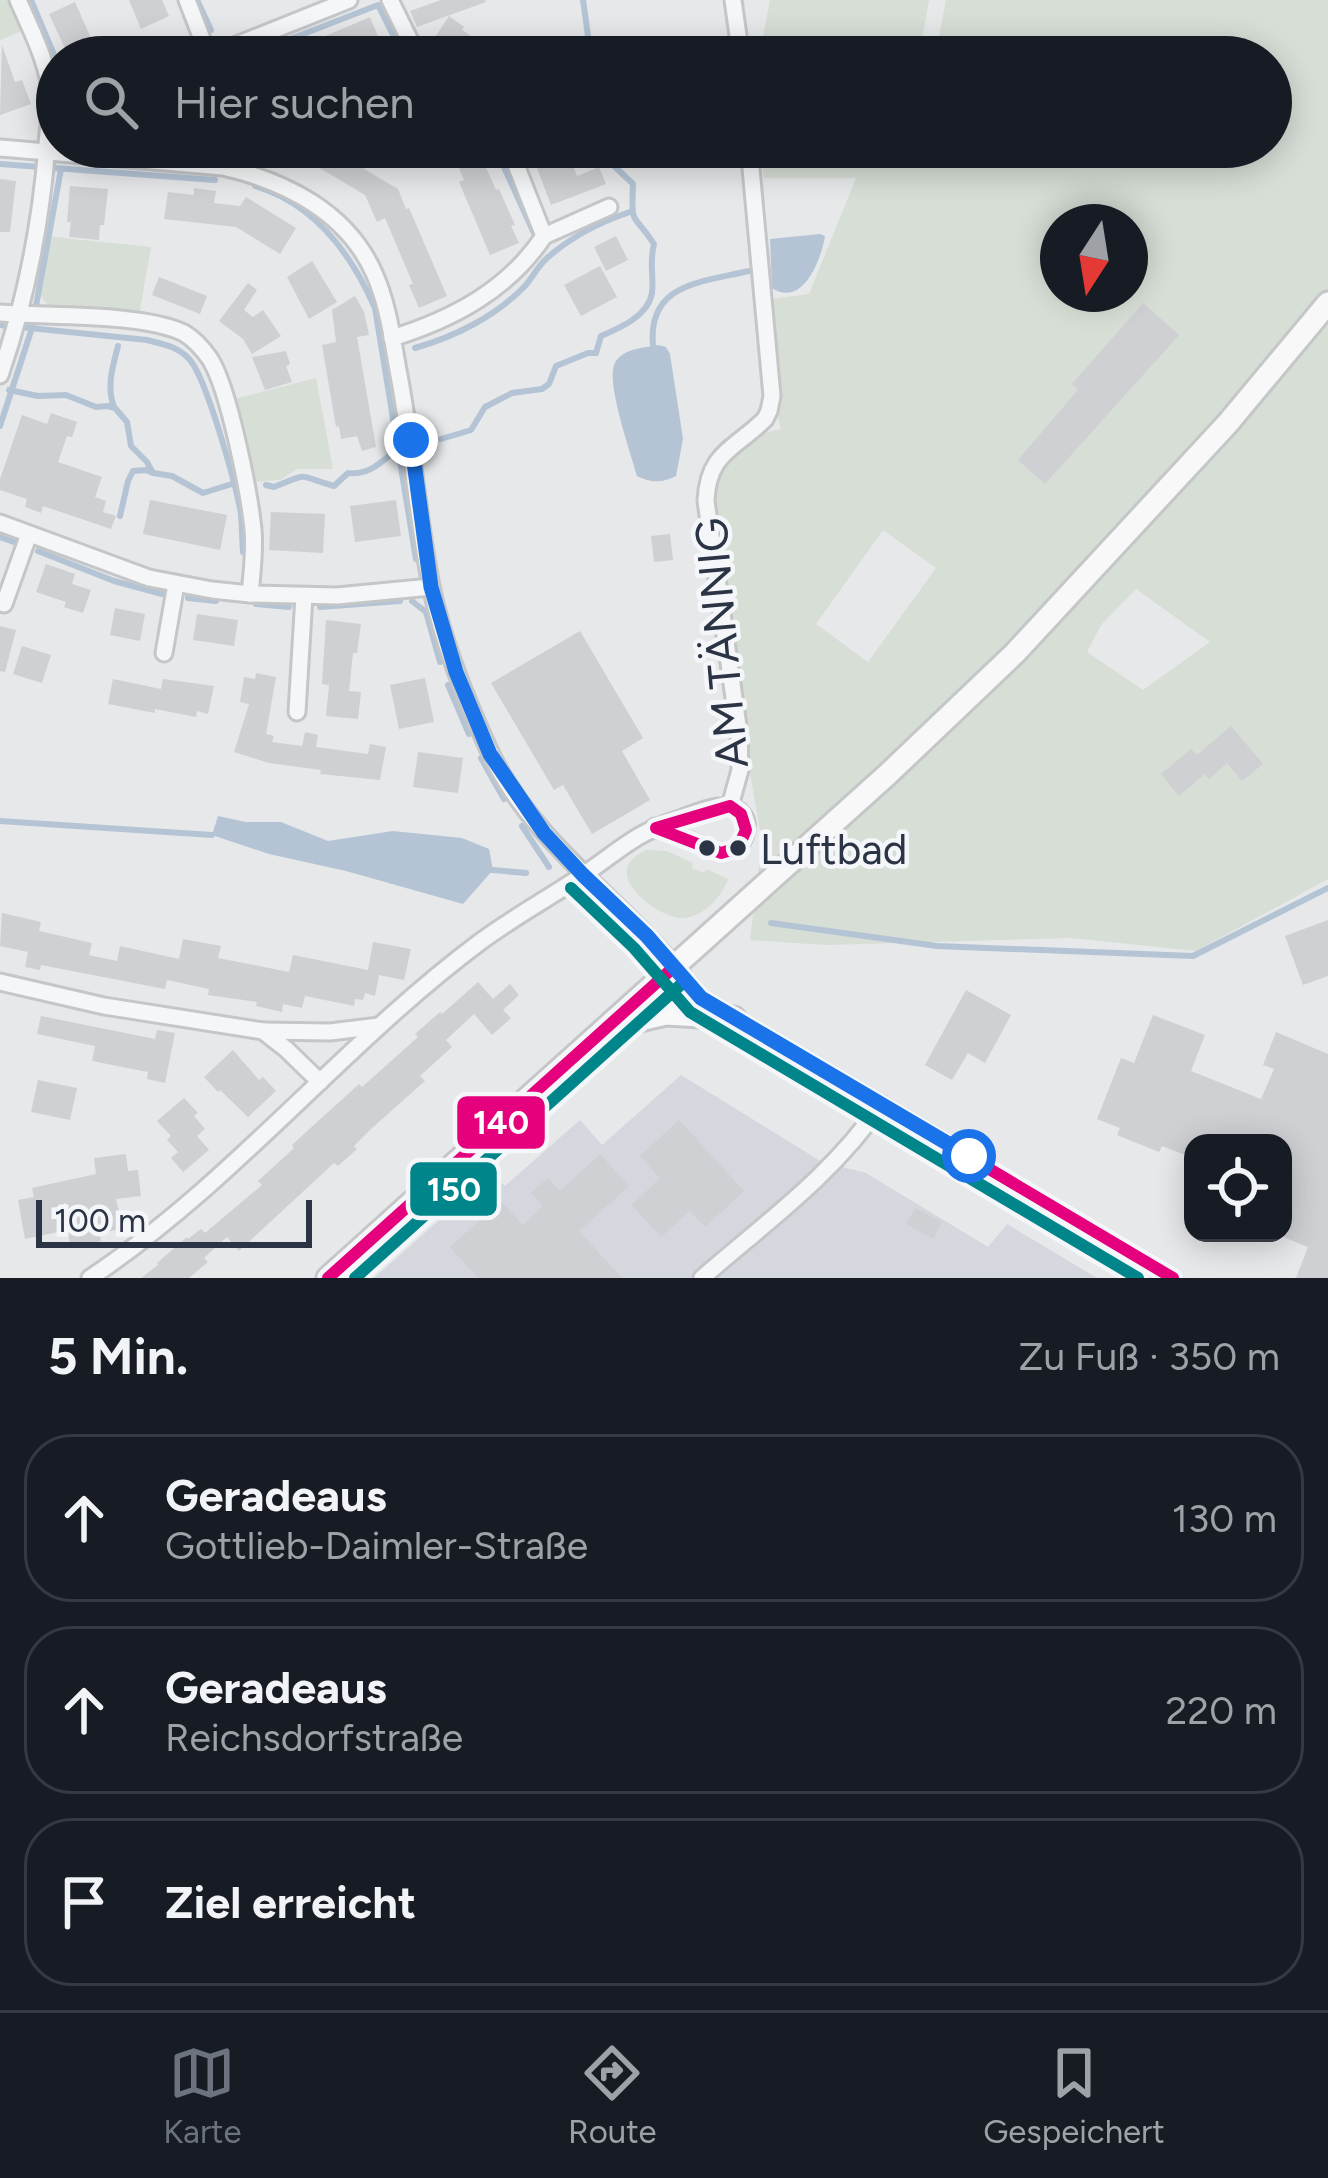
<!DOCTYPE html>
<html lang="de">
<head>
<meta charset="utf-8">
<style>
	:root { --surface:#171b24; --page:#20242c; --text:#f1f3f6; --muted:#9ea1a6; --line:#363941; --accent:#6c737f }
	body { margin:0; font-family:Figtree,sans-serif; background:var(--page); color:var(--text) }
	.controls { position:absolute; right:36px; bottom:36px; display:grid; overflow:hidden; border-radius:24px; box-shadow:0 6px 30px #0003 }
	.controls button { width:108px; height:108px; display:grid; place-items:center; padding:0; border:0; border-bottom:3px solid var(--line); background:var(--surface); color:var(--text); font:60px sans-serif }
	.compass { position:absolute; left:1040px; top:204px; width:108px; height:108px; border-radius:50%; background:var(--surface); box-shadow:0 6px 30px #0003; rotate:192deg }
	.scale { position:absolute; left:36px; bottom:30px; width:276px; box-sizing:border-box; padding-left:12px; border:6px solid #2b3445; border-top:0; font-size:33px; line-height:42px; white-space:nowrap; color:#2b3445; -webkit-text-stroke:9px #f4f6f9; paint-order:stroke }
	.stop { position:absolute; width:36px; height:36px; margin:-27px; border:9px solid #1a73e8; border-radius:50%; background:#fff }
	.stop.end { background:#1a73e8; border-color:#fff; box-shadow:0 3px 12px #0008 }
	.list { margin:0; padding:0; list-style:none }
	h2 { display:flex; justify-content:space-between; align-items:center; height:156px; margin:0; padding:0 48px; font-size:51px }
	h2 small { font-size:39px; font-weight:400; color:var(--muted) }
	.list li { display:grid; grid-template-columns:78px 1fr auto; gap:36px; align-items:center; box-sizing:border-box; height:168px; margin:0 24px 24px; padding:0 24px; border:3px solid var(--line); border-radius:48px }
	.list b { display:block; font-size:45px; white-space:nowrap }
	.list p { margin:0; font-size:39px; white-space:nowrap; color:var(--muted) }
	.list em { font-size:39px; font-style:normal; color:var(--muted) }
	.icon { flex:none; width:66px; height:66px; fill:none; stroke:currentColor; stroke-width:2; stroke-linecap:round; stroke-linejoin:round }
	.map { position:relative; flex:none; width:1328px; height:1278px; overflow:hidden }
	.search { position:absolute; background:var(--surface); box-shadow:0 6px 30px #0003; left:36px; right:36px; top:36px; height:132px; display:flex; align-items:center; gap:30px; box-sizing:border-box; padding:0 42px; border-radius:66px; color:var(--muted); font-size:45px }
	.sheet { height:732px; background:var(--surface) }
	nav { display:flex; justify-content:space-around; align-items:center; box-sizing:border-box; height:168px; border-top:3px solid var(--line); background:var(--surface); font-size:33px; color:var(--muted) }
	nav a { display:grid; justify-items:center; gap:6px }
	nav .on { color:var(--accent) }
	.map>svg:first-child { display:block }
	.built { fill:#d4d7dd }
	.green { fill:#d6ded6; fill-rule:evenodd }
	.water { fill:#b4c4d5 }
	.lines { fill:none; stroke-linecap:round; stroke-linejoin:round }
	.stream { stroke:#b4c4d5; stroke-width:6 }
	.building { fill:#ced0d3 }
	.minor-casing { stroke:#c4c6c8; stroke-width:21 }
	.secondary-casing { stroke:#c4c6c8; stroke-width:27 }
	.minor { stroke:#f5f6f7; stroke-width:15 }
	.secondary { stroke:#f8f8f8; stroke-width:21 }
	.bus-1-casing { stroke:#f4f6f9; stroke-width:21 }
	.bus-2-casing { stroke:#f4f6f9; stroke-width:21 }
	.bus-1 { stroke:#e5007d; stroke-width:12 }
	.bus-2 { stroke:#00868a; stroke-width:12 }
	.route { stroke:#1a73e8; stroke-width:15 }
	.bus-dot { fill:#2b3445; stroke:#f4f6f9; stroke-width:4.5 }
	.labels { text-anchor:middle; stroke-width:9; stroke-linejoin:round; paint-order:stroke }
	.bus-label { font-size:42px; fill:#2b3445; stroke:#f4f6f9; text-anchor:start }
	.street-label { font-size:45px; fill:#2b3445; stroke:#f4f6f9 }
	.line-badge { stroke:#f4f6f9; stroke-width:4.5 }
	.badge-label { font-size:33px; text-anchor:middle; font-weight:bold; fill:#fff }
</style>
</head>
<body>
<div class="map">
<svg width="1328" height="1278" viewBox="0 0 1328 1278">
	<rect width="100%" height="100%" fill="#e6e8ea"/>
	<path class="built" d="M681 1075 822 1162 866 1173 988 1247 1007 1224 1097 1278H374L492 1173 505 1186 580 1120 602 1145Z"/>
	<g class="green">
		<path d="M0 0H14L27 29 0 40Z"/>
		<path d="M770 0H929L919 57H759Z"/>
		<path d="M946 0H1328V879L1196 951 1071 938 826 945 750 940 762 842 741 721 713 496C723 457 741 437 781 429L776 409 771 299 809 294 856 178H764L760 147H1271V57H935ZM1058 222H1130V294H1058ZM883 530 936 568 868 662 816 624ZM1136 589 1210 642 1143 690 1087 652 1101 625Z"/>
		<path d="M45 236 151 247 139 315 48 305 37 292 36 285Z"/>
		<path d="M316 378 333 469H297L280 480 245 482 227 401Z"/>
		<path d="M646 850 667 851 693 863 692 868 704 873 706 869 728 879C722 897 701 920 679 918 661 916 623 890 627 869 629 859 637 855 646 850Z"/>
	</g>
	<g class="water">
		<path d="M820 234 825 236C821 261 802 308 772 288L770 239Z"/>
		<path d="M658 345 666 347 670 354 683 439 676 476C662 483 651 483 637 476 631 453 605 381 615 363 623 348 644 348 658 345Z"/>
		<path d="M218 816 246 822H281L328 841 393 831 462 838 489 849 493 870 463 904 346 871 269 854 212 835Z"/>
	</g>
	<g class="lines">
		<g class="stream">
			<path d="M31 0 57 62"/>
			<path d="M197 0 211 30"/>
			<path d="M583 0 591 57"/>
			<path d="M244 57 378 5 404 57"/>
			<path d="M495 147 538 242"/>
			<path d="M0 164 215 180"/>
			<path d="M255 186C315 204 351 253 375 308L416 559"/>
			<path d="M0 325 147 340C163 344 179 347 190 360 207 380 236 485 241 514 242 526 242 539 243 552"/>
			<path d="M653 346C647 283 702 282 749 271"/>
			<path d="M415 348C454 337 494 317 523 288 532 279 537 267 547 258 571 237 600 222 630 212"/>
			<path d="M596 353 601 336C620 328 648 316 652 293 654 277 649 263 654 244 633 211 631 229 633 184L614 166 616 147"/>
			<path d="M9 390 38 396 66 395 96 407 108 406 115 408 127 422 131 446 147 462 153 473 172 476 203 493 232 484"/>
			<path d="M114 407C106 386 113 366 118 346"/>
			<path d="M0 426 32 328 61 169"/>
			<path d="M441 439 471 430 485 407 512 393 542 389 549 384 556 366 588 353H596"/>
			<path d="M266 485 274 487C312 472 295 475 334 486L348 473C370 476 383 460 399 448"/>
			<path d="M120 516 128 481 133 471 146 470 153 473"/>
			<path d="M0 537 14 542"/>
			<path d="M38 551 114 581 162 594"/>
			<path d="M188 598 216 601"/>
			<path d="M412 601 426 612 440 662"/>
			<path d="M256 604 289 607"/>
			<path d="M320 607 400 601"/>
			<path d="M448 685 469 734"/>
			<path d="M481 758 504 799"/>
			<path d="M0 821 212 835"/>
			<path d="M522 826 549 867"/>
			<path d="M493 870 526 873"/>
			<path d="M771 923 937 946 1193 956 1328 888"/>
		</g>
	</g>
	<g class="building">
		<path d="M129 0H162L169 16 141 29Z"/>
		<path d="M441 0H485L486 2 417 27 410 11Z"/>
		<path d="M75 2 94 45 98 57H69L49 14Z"/>
		<path d="M449 16 464 27 462 30 501 57H447L430 45Z"/>
		<path d="M370 17 382 46 355 57H323L316 40Z"/>
		<path d="M156 40 164 57H120Z"/>
		<path d="M2 45 15 82 22 80 31 104 0 115Z"/>
		<path d="M272 147H351L370 158 364 169 398 189 406 209 409 208 447 296 419 308 409 285 413 284 385 218 377 222 365 195 313 164 311 168Z"/>
		<path d="M450 147H477L496 190 499 189 515 225 511 226 519 243 490 255 459 182 464 180Z"/>
		<path d="M529 147H566L577 176 599 167 606 184 551 205Z"/>
		<path d="M0 179 16 181 10 232H0Z"/>
		<path d="M70 186 108 189 104 225H100L99 240 69 237 71 222H67Z"/>
		<path d="M194 188 216 191 214 203 240 206 246 197 296 228 280 254 236 227 164 219 168 192 194 195Z"/>
		<path d="M616 236 628 260 606 271 594 247Z"/>
		<path d="M312 261 337 302 309 319 287 277Z"/>
		<path d="M600 266 617 297 581 316 564 285Z"/>
		<path d="M159 277 207 296 200 314 152 295Z"/>
		<path d="M248 283 257 290 244 310 253 317 263 310 281 336 252 354 243 339 219 321Z"/>
		<path d="M355 296 364 312 369 335 357 337 376 447 362 451 357 436 341 439 339 426 336 427 322 345 336 342 332 310Z"/>
		<path d="M1143 303 1179 335 1045 484 1018 460 1078 390 1072 384Z"/>
		<path d="M286 351 290 364 286 366 292 382 265 390 252 357Z"/>
		<path d="M51 413 77 422 72 437 67 436 58 462 102 477 95 497 106 501 103 512 116 516 111 529 43 506 41 513 25 507 27 499 0 490V479L22 415 47 424Z"/>
		<path d="M150 500 227 515 220 550 143 534Z"/>
		<path d="M396 500 401 536 355 542 350 506Z"/>
		<path d="M271 512 325 514 323 553 269 550Z"/>
		<path d="M670 534 673 560 654 562 651 536Z"/>
		<path d="M46 564 75 574 72 584 91 590 83 613 64 607 66 602 36 592Z"/>
		<path d="M115 608 145 614 140 641 110 635Z"/>
		<path d="M197 614 238 620 234 646 193 640Z"/>
		<path d="M326 620 361 624 357 653H353L349 691 361 692 358 719 326 716 329 685 322 684Z"/>
		<path d="M0 626 16 630 5 672 0 671Z"/>
		<path d="M580 631 643 738 622 751 650 800 592 834 563 785 554 790 491 683Z"/>
		<path d="M22 646 51 655 42 683 13 674Z"/>
		<path d="M256 673 276 677 266 734 274 736 272 742 302 746 305 732 318 735 316 747 368 754 370 744 386 747 380 780 320 774 321 770 269 763 234 752 249 704 240 702 244 677 255 679Z"/>
		<path d="M425 678 434 722 399 729 390 685Z"/>
		<path d="M113 679 161 689 163 679 214 686 208 714 197 711 196 717 155 709V713L108 704Z"/>
		<path d="M1231 726 1263 764 1242 781 1227 763 1209 779 1205 774 1179 796 1161 774 1191 749 1197 755Z"/>
		<path d="M418 752 463 758 458 793 413 787Z"/>
		<path d="M2 913 41 922 39 931 92 943 89 955 117 961 120 946 179 959 183 939 221 946 218 958 289 972 293 955 368 970 373 942 411 949 404 980 379 975 375 996 365 993 363 1000 355 999 354 1006 305 996 302 1008 283 1004 282 1012 256 1006 257 1002 208 995 209 989 167 980 165 989 41 965 40 970 25 967 28 952 0 946Z"/>
		<path d="M1328 920V976L1303 985 1285 936Z"/>
		<path d="M478 982 493 999 510 984 519 995 503 1010 511 1018 492 1035 474 1014 446 1040 452 1047 420 1076 425 1081 372 1128 354 1146 357 1149 338 1166 334 1163 239 1251 227 1237 204 1258 208 1262 189 1278H141L158 1265 157 1263 187 1237 188 1239 201 1229 205 1233 262 1185 258 1181 294 1148 292 1145 305 1133 359 1084 362 1087 418 1037 415 1034 440 1012 442 1014Z"/>
		<path d="M966 990 1011 1015 985 1063 968 1053 952 1080 925 1065Z"/>
		<path d="M1153 1015 1205 1035 1191 1071 1261 1099 1274 1069 1263 1065 1276 1032 1328 1054V1278H1296L1308 1247 1283 1237V1143H1193V1158L1162 1146 1159 1152 1117 1135 1120 1128 1097 1119 1121 1058 1134 1063Z"/>
		<path d="M41 1016 155 1039 157 1030 175 1033 165 1083 147 1079 148 1072 92 1061 95 1046 37 1034Z"/>
		<path d="M233 1050 259 1080 263 1077 276 1091 248 1117 220 1090 218 1092 204 1077Z"/>
		<path d="M38 1080 77 1088 70 1120 31 1112Z"/>
		<path d="M184 1098 198 1113 194 1116 205 1129 197 1136 209 1150 183 1172 171 1158 178 1152 167 1140 171 1136 157 1121Z"/>
		<path d="M679 1120 744 1191 705 1227 690 1211 661 1237 632 1205 660 1178 640 1156Z"/>
		<path d="M126 1154 128 1171 138 1170 141 1196 116 1199 123 1228 100 1234 101 1241 71 1248 67 1230 25 1239 18 1200 34 1197 32 1188 96 1174 94 1158Z"/>
		<path d="M600 1154 629 1186 579 1231 622 1278H478L450 1247 501 1201 523 1225 543 1206 531 1193 548 1178 560 1191Z"/>
		<path d="M916 1208 942 1222 933 1239 906 1224Z"/>
	</g>
	<g class="lines">
		<defs>
			<g id="minor">
				<path d="M187 0 209 57"/>
				<path d="M390 0 418 57"/>
				<path d="M733 0 741 57"/>
				<path d="M209 56 349 0"/>
				<path d="M0 148 223 167C285 181 347 212 374 273 388 304 392 337 398 370 412 442 417 515 431 586 443 643 465 697 489 750 524 826 590 877 647 936 666 955 683 977 701 998L1173 1278"/>
				<path d="M544 236 609 207"/>
				<path d="M0 313C48 317 143 313 184 333 194 339 203 349 210 359 229 389 249 492 253 529 255 551 252 573 250 594"/>
				<path d="M392 338C453 319 508 290 544 236L509 147"/>
				<path d="M0 375C26 300 41 223 47 145 48 129 51 113 51 98 49 64 31 30 18 0"/>
				<path d="M0 523 149 578 212 590 250 594 337 596 431 587"/>
				<path d="M4 604 29 534"/>
				<path d="M164 653 176 584"/>
				<path d="M297 712 304 596"/>
				<path d="M730 806 740 770 739 733 706 501C708 452 735 449 765 419L769 411 772 396 749 147"/>
				<path d="M0 982 104 1006 263 1031 286 1049 320 1082"/>
				<path d="M263 1031 330 1032 379 1026"/>
				<path d="M90 1278C233 1183 342 1045 480 942 511 919 547 899 580 877 613 856 634 833 674 821 691 816 728 796 742 814 751 825 745 837 738 848L721 853 655 827"/>
				<path d="M702 1278C765 1223 834 1174 881 1104"/>
			</g>
			<g id="secondary">
				<path d="M613 1026 666 1014 734 1018"/>
				<path d="M328 1278 888 774 1015 653 1228 423 1328 303"/>
			</g>
		</defs>
		<use href="#minor" class="minor-casing"/>
		<use href="#secondary" class="secondary-casing"/>
		<use href="#minor" class="minor"/>
		<use href="#secondary" class="secondary"/>
		<defs>
			<g id="bus-1">
				<path d="M730 806 741 814 746 830 738 848 721 853 656 828Z"/>
				<path d="M583 875 647 936 701 998 1173 1278"/>
				<path d="M328 1278 674 967"/>
			</g>
			<g id="bus-2">
				<path d="M571 888 634 948 690 1012 1138 1278"/>
				<path d="M355 1278 686 980"/>
			</g>
		</defs>
		<use href="#bus-1" class="bus-1-casing"/>
		<use href="#bus-2" class="bus-2-casing"/>
		<use href="#bus-1" class="bus-1"/>
		<use href="#bus-2" class="bus-2"/>
	</g>
	<g class="lines">
		<path class="route" d="M411 440 431 587 456 672 490 754 544 833 583 875 647 936 701 998 969 1156"/>
	</g>
	<g class="bus-dot">
		<circle cx="707" cy="848" r="10"/>
		<circle cx="738" cy="848" r="10"/>
	</g>
	<g class="labels">
		<g class="bus-label">
			<text x="760" y="864">Luftbad</text>
		</g>
		<g class="street-label">
			<text transform="translate(721 643) rotate(-95)" y="16">AM TÄNNIG</text>
		</g>
	</g>
	<g class="line-badge">
		<rect x="455" y="1094" width="92" height="57" rx="12" fill="#e5007d"/>
		<rect x="408" y="1160" width="91" height="58" rx="12" fill="#00868a"/>
	</g>
	<g class="badge-label">
		<text x="501" y="1134">140</text>
		<text x="454" y="1201">150</text>
	</g>
</svg>
<div class="controls">
<button><svg class="icon" aria-label="locate" viewBox="0 0 24 24"><circle cx="12" cy="12" r="6"/><path d="M12 2v4M12 18v4M2 12h4M18 12h4"/></svg></button>
</div>
<svg class="compass" viewBox="-18 -18 36 36"><path d="M0-13l5 13h-10z" fill="#e53935"/><path d="M0 13l5-13h-10z" fill="#9ea1a6"/></svg>
<div class="scale">100 m</div>
<div class="stop" style="left:969px;top:1156px"></div>
<div class="stop end" style="left:411px;top:440px"></div>
<div class="search"><svg class="icon" aria-label="search" viewBox="0 0 24 24"><circle cx="10" cy="10" r="6"/><path d="M15 15l6 6"/></svg>Hier suchen</div>
</div>
<section class="sheet">
<h2>5 Min.<small>Zu Fuß · 350 m</small></h2>
<ul class="list">
<li><svg class="icon" aria-label="ahead" viewBox="0 0 24 24"><path d="M12 20V5M6 11l6-6 6 6"/></svg><div><b>Geradeaus</b><p>Gottlieb-Daimler-Straße</p></div><em>130 m</em></li>
<li><svg class="icon" aria-label="ahead" viewBox="0 0 24 24"><path d="M12 20V5M6 11l6-6 6 6"/></svg><div><b>Geradeaus</b><p>Reichsdorfstraße</p></div><em>220 m</em></li>
<li><svg class="icon" aria-label="arrive" viewBox="0 0 24 24"><path d="M6 21V4h12l-3 4 3 4H6"/></svg><div><b>Ziel erreicht</b></div></li>
</ul>
</section>
<nav>
<a class="on"><svg class="icon" aria-label="map" viewBox="0 0 24 24"><path d="M3 6l6-2 6 2 6-2v14l-6 2-6-2-6 2zM9 4v14M15 6v14"/></svg>Karte</a>
<a><svg class="icon" aria-label="directions" viewBox="0 0 24 24"><path d="M12 3l9 9-9 9-9-9zM9 14v-3h6M13 9l2 2-2 2"/></svg>Route</a>
<a><svg class="icon" aria-label="saved" viewBox="0 0 24 24"><path d="M7 4h10v16l-5-4-5 4z"/></svg>Gespeichert</a>
</nav>
</body>
</html>
